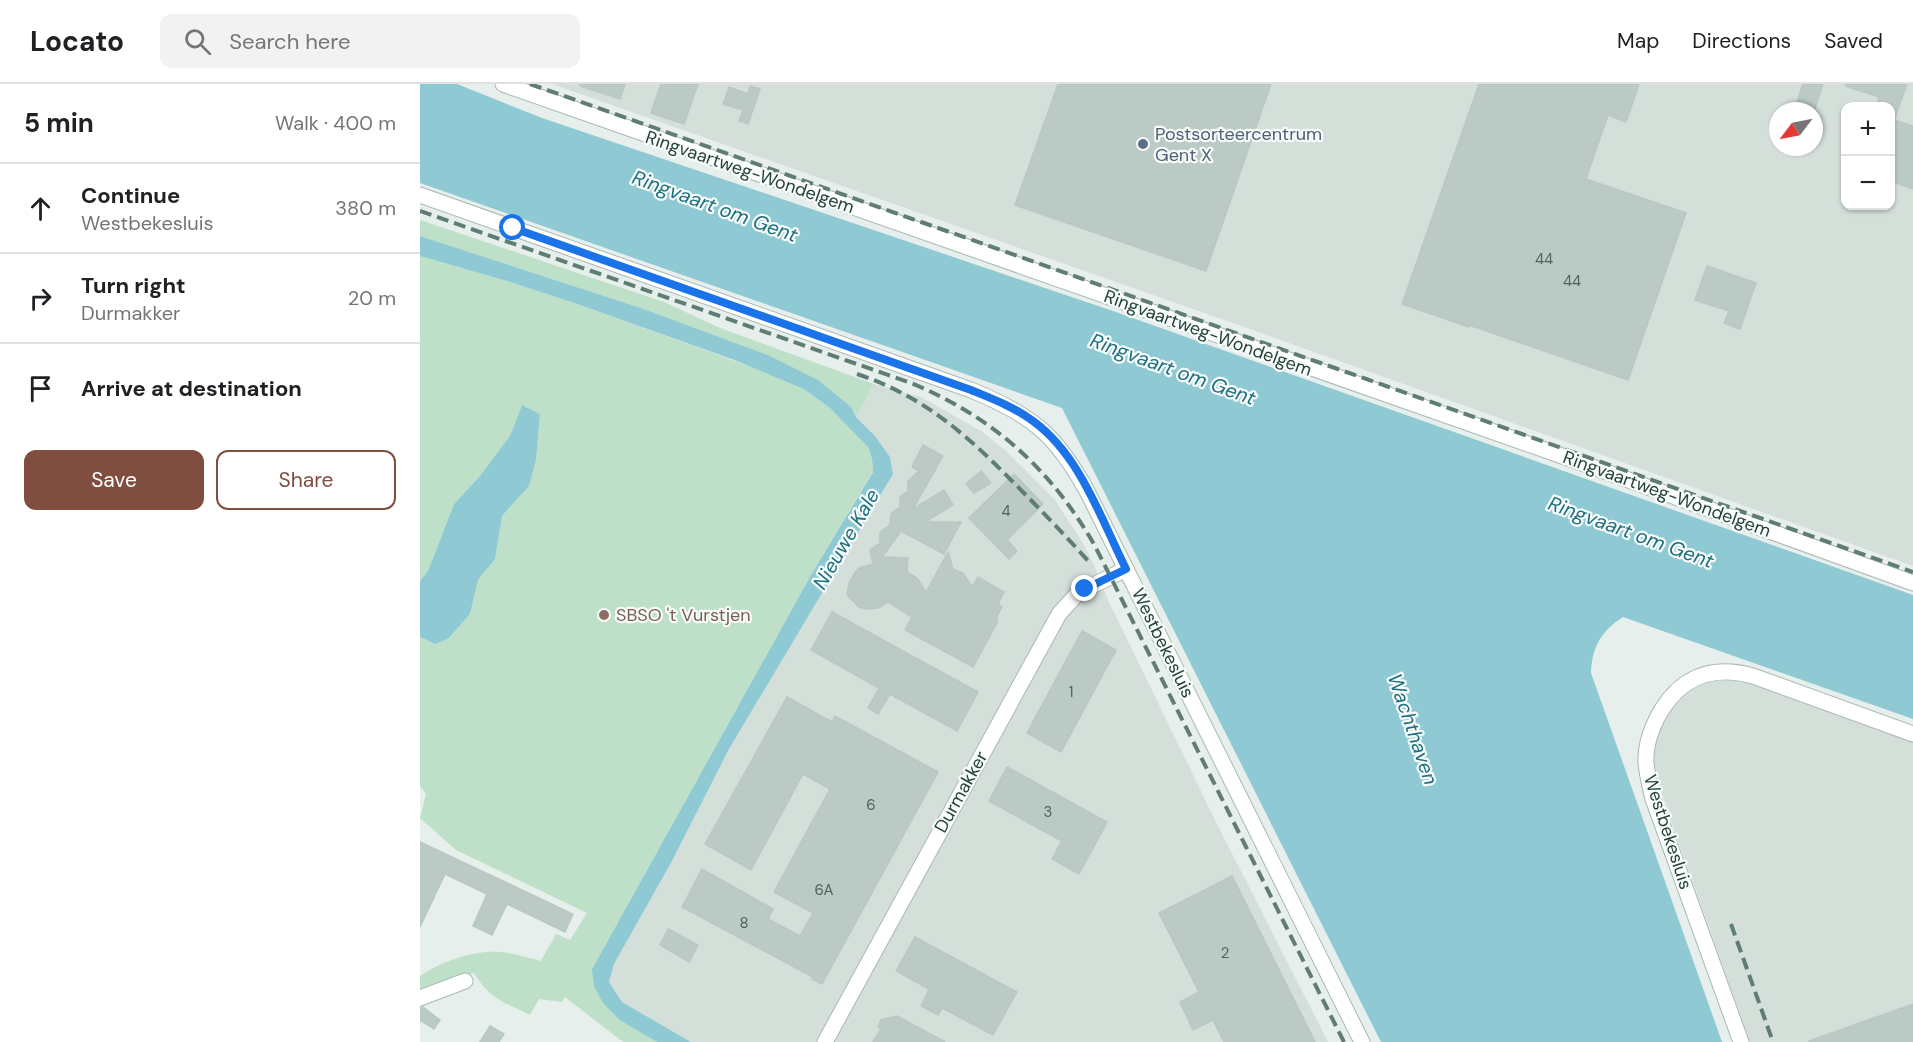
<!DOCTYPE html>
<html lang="en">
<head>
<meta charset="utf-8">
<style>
	:root { --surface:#fff; --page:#f2f2f2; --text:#202124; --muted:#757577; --line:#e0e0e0; --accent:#7f4e3f }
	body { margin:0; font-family:"DM Sans",sans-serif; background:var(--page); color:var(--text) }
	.controls { position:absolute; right:18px; top:18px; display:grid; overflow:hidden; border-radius:12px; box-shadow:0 2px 4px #0004 }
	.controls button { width:54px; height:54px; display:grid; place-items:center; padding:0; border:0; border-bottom:2px solid var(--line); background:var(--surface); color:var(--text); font:30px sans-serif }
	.compass { position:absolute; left:1349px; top:18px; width:54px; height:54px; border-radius:50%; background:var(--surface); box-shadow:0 2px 4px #0004; rotate:238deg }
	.stop { position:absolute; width:18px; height:18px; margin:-14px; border:4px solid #1a73e8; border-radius:50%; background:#fff }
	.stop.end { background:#1a73e8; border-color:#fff; box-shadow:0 2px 6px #0008 }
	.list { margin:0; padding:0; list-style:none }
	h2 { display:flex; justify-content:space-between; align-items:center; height:78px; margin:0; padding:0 24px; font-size:26px }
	h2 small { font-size:20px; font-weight:400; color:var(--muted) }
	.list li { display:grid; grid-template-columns:39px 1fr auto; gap:18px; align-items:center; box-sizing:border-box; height:90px; padding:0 24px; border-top:2px solid var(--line) }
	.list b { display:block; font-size:22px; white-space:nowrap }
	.list p { margin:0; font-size:20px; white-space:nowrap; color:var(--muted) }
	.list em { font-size:20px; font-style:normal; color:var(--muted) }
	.actions { display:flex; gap:12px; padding:18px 24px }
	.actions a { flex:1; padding:14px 0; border:2px solid var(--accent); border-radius:12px; text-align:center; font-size:21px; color:var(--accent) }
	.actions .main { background:var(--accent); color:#fff }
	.icon { flex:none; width:33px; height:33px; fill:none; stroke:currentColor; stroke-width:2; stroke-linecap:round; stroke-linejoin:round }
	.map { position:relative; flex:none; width:1493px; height:958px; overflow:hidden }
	header { display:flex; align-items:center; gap:36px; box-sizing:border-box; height:84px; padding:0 30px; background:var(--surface); border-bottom:2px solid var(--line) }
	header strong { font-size:28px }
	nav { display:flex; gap:33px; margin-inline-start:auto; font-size:21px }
	.search { width:420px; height:54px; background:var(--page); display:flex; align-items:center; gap:15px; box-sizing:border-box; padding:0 21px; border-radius:12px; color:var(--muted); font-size:22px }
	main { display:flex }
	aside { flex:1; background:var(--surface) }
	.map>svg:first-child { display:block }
	.built { fill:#d4dfda; fill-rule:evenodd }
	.green { fill:#bfe0c8 }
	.water { fill:#8ec9d4 }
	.building { fill:#bbcac4; stroke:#b8c9c2; stroke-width:1.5 }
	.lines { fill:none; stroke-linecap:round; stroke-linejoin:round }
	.street-casing { stroke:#a8b8b2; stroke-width:17 }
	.street { stroke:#fff; stroke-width:15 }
	.rail { stroke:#5f7d75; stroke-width:4; stroke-dasharray:12 6; stroke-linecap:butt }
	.route { stroke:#1a73e8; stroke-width:8 }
	.service-dot { fill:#5c6f8a; stroke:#f7fbf9; stroke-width:2 }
	.education-dot { fill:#8d6e63; stroke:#f7fbf9; stroke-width:2 }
	.labels { text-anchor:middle; stroke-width:4.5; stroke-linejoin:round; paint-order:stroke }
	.number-label { font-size:15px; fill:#4a645c }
	.service-label { font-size:18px; fill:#4e5e75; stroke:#f7fbf9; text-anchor:start }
	.street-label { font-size:18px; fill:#24423a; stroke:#f7fbf9 }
	.education-label { font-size:18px; fill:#785e54; stroke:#f7fbf9; text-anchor:start }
	.water-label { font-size:20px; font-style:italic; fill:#1c6f80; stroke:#f7fbf9 }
</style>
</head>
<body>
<header>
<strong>Locato</strong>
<div class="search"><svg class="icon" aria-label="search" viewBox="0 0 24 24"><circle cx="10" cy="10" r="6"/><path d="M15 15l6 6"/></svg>Search here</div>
<nav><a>Map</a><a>Directions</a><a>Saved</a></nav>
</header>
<main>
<aside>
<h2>5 min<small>Walk · 400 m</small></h2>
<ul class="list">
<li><svg class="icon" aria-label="ahead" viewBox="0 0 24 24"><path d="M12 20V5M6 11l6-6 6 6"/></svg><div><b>Continue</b><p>Westbekesluis</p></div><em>380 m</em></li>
<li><svg class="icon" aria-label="right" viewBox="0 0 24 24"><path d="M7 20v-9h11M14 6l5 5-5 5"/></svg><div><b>Turn right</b><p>Durmakker</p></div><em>20 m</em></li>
<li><svg class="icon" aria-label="arrive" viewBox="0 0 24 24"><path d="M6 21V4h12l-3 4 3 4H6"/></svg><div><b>Arrive at destination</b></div></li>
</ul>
<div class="actions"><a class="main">Save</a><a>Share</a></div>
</aside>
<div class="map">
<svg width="1493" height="958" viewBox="0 0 1493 958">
	<rect width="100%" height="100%" fill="#e6efeb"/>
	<g class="built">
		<path d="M132 0H1493V482L827 244ZM1426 22H1470V122H1426ZM1358 27H1394V63H1358Z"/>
		<path d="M454 300 501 313 561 347 585 366 635 416 664 461 674 481 689 518 794 734 908 958H271L202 918 189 898 194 880 252 777 309 665 473 390 470 373 455 352 436 333Z"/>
		<path d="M1324 591 1493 657V958H1330L1249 731 1232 678 1234 658 1239 638 1254 616 1284 595Z"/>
	</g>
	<g class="green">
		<path d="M0 136 244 218 300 244 454 300 436 333 431 323 348 271 218 223 0 152Z"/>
		<path d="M0 172 87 197 160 221 359 293 384 305 410 324 432 345 448 363 452 375 453 387 391 491 172 885 201 937 237 958H203L145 913 142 918 119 915 110 931C83 918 70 915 54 889L0 909V892C24 876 59 864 89 869 100 871 110 874 121 877L136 850 150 856 167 829 36 766 0 734 6 710 0 702V553L15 560 28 555 50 530 58 496 75 475 82 432 109 402 116 376 120 330 102 321 90 352 59 393 34 420 8 487 0 497Z"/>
	</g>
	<g class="water">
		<path d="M0 0H37L122 34 693 227 1493 511V635L1203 533C1181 547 1172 563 1171 589L1302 958H961L642 324 0 99Z"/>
		<path d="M0 152 218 223 348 271 398 296 431 323 436 333 455 352 470 373 473 390 309 665 252 777 194 880 189 898 202 918 271 958H237L201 937 183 919 174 902 172 885 391 491 453 388 452 375 448 363 410 324 384 305 317 277 160 221 87 197 0 172Z"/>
		<path d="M102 321 120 330 116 376 109 402 82 432 75 475 58 496 50 530 28 555 15 560 0 553V497L8 487 34 420 59 393 90 352Z"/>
	</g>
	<g class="building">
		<path d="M160 0H205L200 15 160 2Z"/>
		<path d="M241 0H278L264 40 231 29Z"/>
		<path d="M638 0H851L786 187 595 121Z"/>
		<path d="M1059 0H1219L1206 38 1188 31 1166 95 1266 129 1208 296 1049 241V243L982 220Z"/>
		<path d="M1383 0H1403L1394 27H1374Z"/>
		<path d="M1425 0H1487L1474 36 1493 42V105L1470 97V22H1456L1459 13 1425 2Z"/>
		<path d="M330 2 340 5 328 40 319 37 323 26 303 20 309 3 328 10Z"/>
		<path d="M1287 182 1336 199 1320 245 1304 239 1309 227 1275 216Z"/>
		<path d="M503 361 523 372 493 425 524 406 533 421 505 438H541L524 470 481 447 462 473 488 474 487 488 497 494 506 508 528 468 533 485 543 489 552 503 558 493 584 508 578 520 582 523 577 532V539L553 583 485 546 492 533 468 518 458 524 447 525 439 523 427 511 429 499 434 490 439 484 453 480 450 466 460 459V448L470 441 471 430 480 423V413L488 407V397L499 387 492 383Z"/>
		<path d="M561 387 571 399 554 409 546 400Z"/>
		<path d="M594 390 623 420 587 456 597 467 589 475 549 434Z"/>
		<path d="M412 528 558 608 537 647 470 610 458 630 448 624 459 604 391 566Z"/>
		<path d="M662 547 696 566 641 668 607 649Z"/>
		<path d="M367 613 412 638 415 632 518 688 402 900 392 895 393 893 262 823 282 785 353 825 348 835 380 852 393 829 354 808 410 705 383 690 331 786 285 760Z"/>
		<path d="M587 683 687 738 659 790 632 775 642 757 569 717Z"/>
		<path d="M0 758 153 830 145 848 87 820 72 851 53 842 67 810 25 790 0 843Z"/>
		<path d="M812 792 895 958H804L793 936 773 946 760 918 779 908 739 829Z"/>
		<path d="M248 845 278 861 269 878 240 861Z"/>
		<path d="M495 853 597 908 573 951 522 924 518 931 501 922 509 905 476 887Z"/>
		<path d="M1493 920V958H1389V957Z"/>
		<path d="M3 923 20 936 14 945 0 936V924Z"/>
		<path d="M477 932 525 958H453L461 945 458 943 461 936Z"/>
		<path d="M70 942 84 950 79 958H60Z"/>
	</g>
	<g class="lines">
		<defs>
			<g id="street">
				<path d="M83 0 1145 373 1493 499"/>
				<path d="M0 111 551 306C612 331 636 350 668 409L942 958"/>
				<path d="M0 914 45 897"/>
				<path d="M405 958 639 530 658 509 706 485"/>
				<path d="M1321 958 1233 715C1230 703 1227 691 1226 679 1225 663 1230 648 1237 634 1258 594 1290 580 1333 592L1493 650"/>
			</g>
		</defs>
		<use href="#street" class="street-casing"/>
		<use href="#street" class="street"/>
		<g class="rail">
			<path d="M110 0 1493 488"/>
			<path d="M0 127 491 299C573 333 631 385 675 462L924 958"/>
			<path d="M437 290C503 312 546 350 593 398 619 424 644 450 669 478"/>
			<path d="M1311 840 1353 958"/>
		</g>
	</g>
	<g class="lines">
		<path class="route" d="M93 144 551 306C573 315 594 323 613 337 660 371 681 435 706 485L665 505"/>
	</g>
	<circle class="service-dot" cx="723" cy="60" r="6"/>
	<circle class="education-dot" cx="184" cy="531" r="6"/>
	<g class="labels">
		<g class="number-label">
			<text x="1124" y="180">44</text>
			<text x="1152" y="202">44</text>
			<text x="586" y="432">4</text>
			<text x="651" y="613">1</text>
			<text x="451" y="726">6</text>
			<text x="628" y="733">3</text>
			<text x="404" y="811">6A</text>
			<text x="324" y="844">8</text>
			<text x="805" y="874">2</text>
		</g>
		<g class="service-label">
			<text x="735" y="56">Postsorteercentrum<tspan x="735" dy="21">Gent X</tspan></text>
		</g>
		<g class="street-label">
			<text transform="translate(330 88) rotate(19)" y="6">Ringvaartweg-Wondelgem</text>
			<text transform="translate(788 249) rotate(20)" y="6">Ringvaartweg-Wondelgem</text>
			<text transform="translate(1247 410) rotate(20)" y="6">Ringvaartweg-Wondelgem</text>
			<text transform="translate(743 559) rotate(64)" y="6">Westbekesluis</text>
			<text transform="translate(541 708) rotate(-61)" y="6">Durmakker</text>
			<text transform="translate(1248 748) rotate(72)" y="6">Westbekesluis</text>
		</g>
		<g class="education-label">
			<text x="196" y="537">SBSO 't Vurstjen</text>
		</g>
		<g class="water-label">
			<text transform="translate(295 122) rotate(20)" y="7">Ringvaart om Gent</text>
			<text transform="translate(753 285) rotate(20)" y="7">Ringvaart om Gent</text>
			<text transform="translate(1211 448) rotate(20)" y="7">Ringvaart om Gent</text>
			<text transform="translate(426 455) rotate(-60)" y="7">Nieuwe Kale</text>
			<text transform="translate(993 645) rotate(71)" y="7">Wachthaven</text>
		</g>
	</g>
</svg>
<div class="controls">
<button>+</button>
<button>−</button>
</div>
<svg class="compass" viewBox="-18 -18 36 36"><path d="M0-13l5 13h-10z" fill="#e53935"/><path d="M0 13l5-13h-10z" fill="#757577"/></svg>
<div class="stop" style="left:93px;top:144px"></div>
<div class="stop end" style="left:665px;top:505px"></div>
</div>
</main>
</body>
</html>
